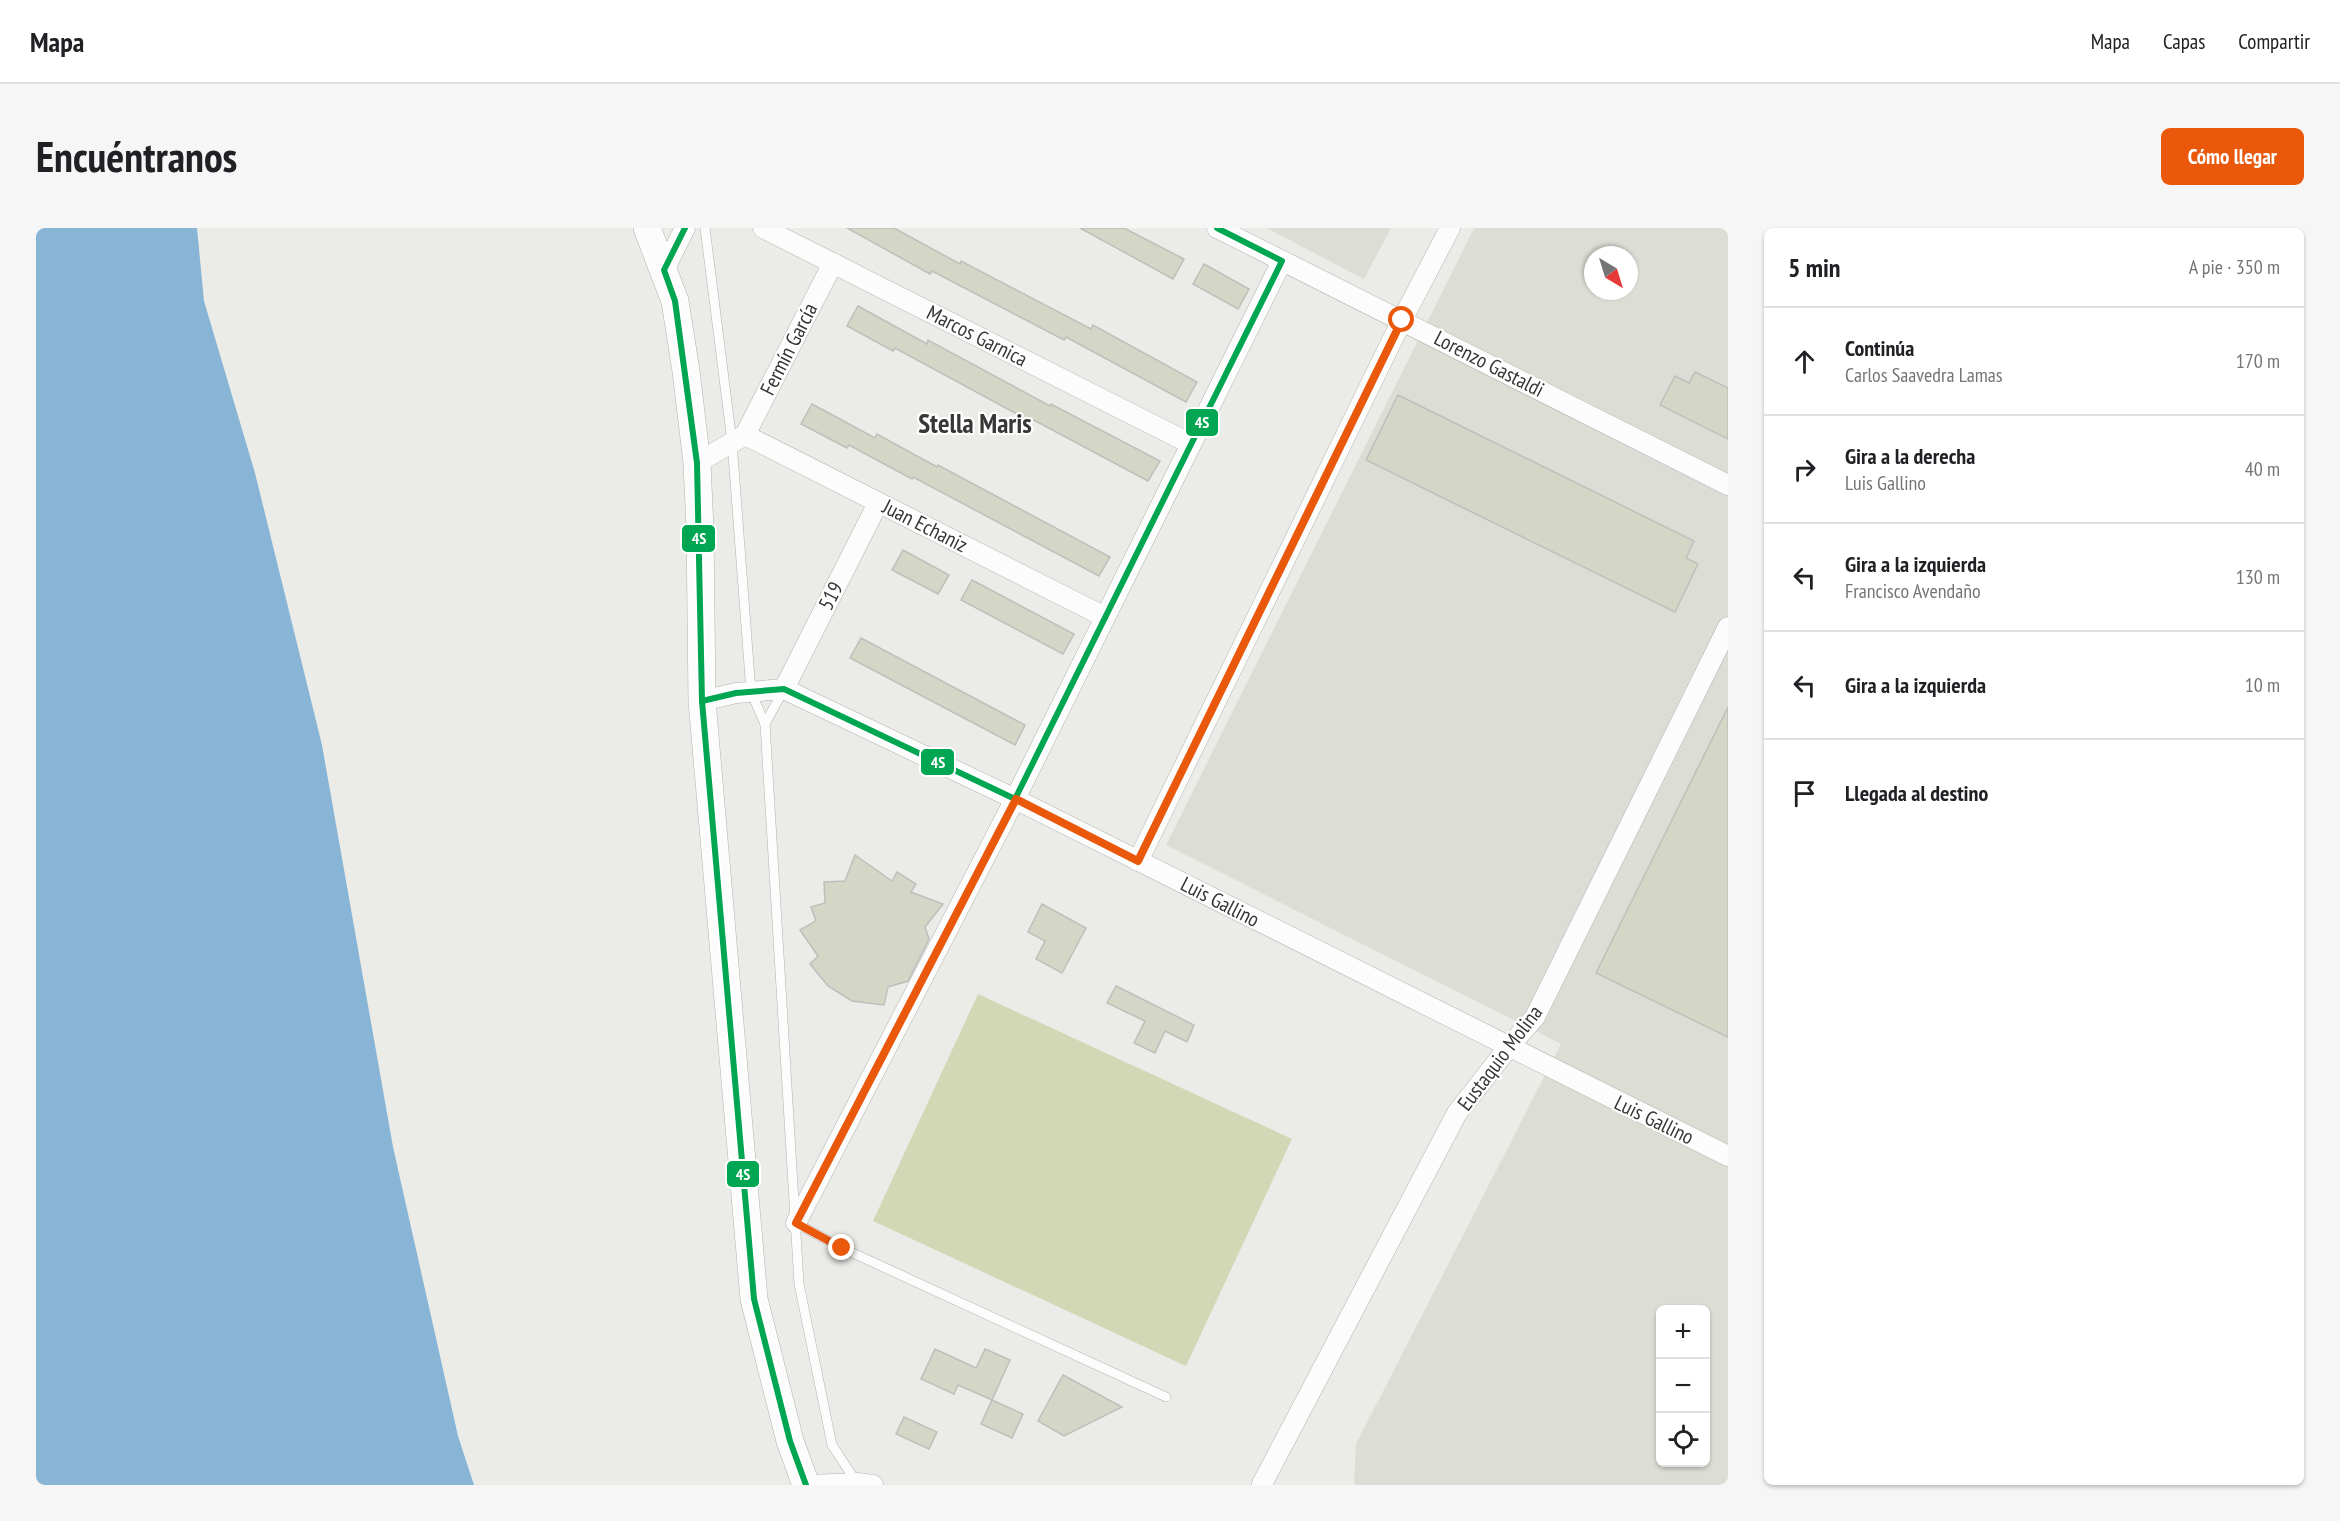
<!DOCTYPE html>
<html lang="es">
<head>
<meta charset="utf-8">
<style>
	:root { --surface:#fff; --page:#f6f6f6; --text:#202124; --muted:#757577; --line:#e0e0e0; --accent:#ea580c }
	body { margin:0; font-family:"PT Sans Narrow",sans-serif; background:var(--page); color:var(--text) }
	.controls { position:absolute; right:18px; bottom:18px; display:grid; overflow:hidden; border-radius:9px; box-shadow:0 2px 4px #0004 }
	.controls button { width:54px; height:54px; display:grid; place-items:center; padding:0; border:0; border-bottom:2px solid var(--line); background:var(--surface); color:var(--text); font:30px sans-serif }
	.compass { position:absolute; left:1548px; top:18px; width:54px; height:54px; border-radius:50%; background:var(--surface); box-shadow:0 2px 4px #0004; rotate:142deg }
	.stop { position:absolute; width:18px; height:18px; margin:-14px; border:4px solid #ea580c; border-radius:50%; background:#fff }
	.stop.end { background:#ea580c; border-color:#fff; box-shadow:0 2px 6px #0008 }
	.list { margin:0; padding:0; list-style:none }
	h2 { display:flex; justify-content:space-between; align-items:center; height:78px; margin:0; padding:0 24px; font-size:26px }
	h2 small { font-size:20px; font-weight:400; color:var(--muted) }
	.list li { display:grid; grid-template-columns:39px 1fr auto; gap:18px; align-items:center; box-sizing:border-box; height:108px; padding:0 24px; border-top:2px solid var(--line) }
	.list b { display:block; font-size:22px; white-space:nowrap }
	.list p { margin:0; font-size:20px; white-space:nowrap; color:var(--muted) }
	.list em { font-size:20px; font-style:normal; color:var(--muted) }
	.icon { flex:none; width:33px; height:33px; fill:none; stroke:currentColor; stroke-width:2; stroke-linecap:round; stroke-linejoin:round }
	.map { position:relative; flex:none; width:1692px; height:1257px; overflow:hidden; border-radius:9px }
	header { display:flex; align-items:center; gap:36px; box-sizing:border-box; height:84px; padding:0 30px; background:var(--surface); border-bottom:2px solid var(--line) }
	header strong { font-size:28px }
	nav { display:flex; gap:33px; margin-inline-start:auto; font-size:21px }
	.intro { display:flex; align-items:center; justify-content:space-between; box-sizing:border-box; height:144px; padding:0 36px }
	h1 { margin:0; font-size:42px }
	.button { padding:15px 27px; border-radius:9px; background:var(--accent); color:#fff; font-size:21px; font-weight:700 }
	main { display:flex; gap:36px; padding:0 36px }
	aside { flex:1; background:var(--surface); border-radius:9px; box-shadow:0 2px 4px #0004 }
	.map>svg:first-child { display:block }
	.built { fill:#dcded6; fill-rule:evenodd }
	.green { fill:#d2d7b5 }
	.water { fill:#88b5d6 }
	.building { fill:#d4d7c6; stroke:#bebfbc; stroke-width:1.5 }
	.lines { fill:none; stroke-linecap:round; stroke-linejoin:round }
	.service-casing { stroke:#b2b2b0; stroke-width:10 }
	.minor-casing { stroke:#b2b2b0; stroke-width:21 }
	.secondary-casing { stroke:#b2b2b0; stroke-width:28 }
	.service { stroke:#fcfcfc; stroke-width:9 }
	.minor { stroke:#fcfcfc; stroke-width:20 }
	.secondary { stroke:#fcfcfc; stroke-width:27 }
	.bus-1-casing { stroke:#fff; stroke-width:10 }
	.bus-1 { stroke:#00a651; stroke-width:6 }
	.route { stroke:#ea580c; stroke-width:8 }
	.labels { text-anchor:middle; stroke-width:4.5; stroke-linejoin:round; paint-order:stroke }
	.street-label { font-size:21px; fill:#373735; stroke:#fff }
	.district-label { font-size:27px; font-weight:bold; fill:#373735; stroke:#fff }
	.line-badge { stroke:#fff; stroke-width:2 }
	.badge-label { font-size:16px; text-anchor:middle; font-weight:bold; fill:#fff }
</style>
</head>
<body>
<header>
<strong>Mapa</strong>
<nav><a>Mapa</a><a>Capas</a><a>Compartir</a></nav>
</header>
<div class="intro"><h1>Encuéntranos</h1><a class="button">Cómo llegar</a></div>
<main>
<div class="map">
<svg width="1692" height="1257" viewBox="0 0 1692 1257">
	<rect width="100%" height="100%" fill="#ebece8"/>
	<g class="built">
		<path d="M1230 0H1355L1328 51Z"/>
		<path d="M1438 0H1692V1257H1318L1320 1216 1525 816 1130 617ZM1557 27H1593V63H1557ZM1624 1082H1670V1234H1624Z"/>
	</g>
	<path class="green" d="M942 766 1256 911 1150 1138 837 993Z"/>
	<path class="water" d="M0 0H161L168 73 219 245 286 517 357 919 422 1208 438 1257H0Z"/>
	<g class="building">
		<path d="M811 0H858L924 36 925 33 1055 101 1057 97 1161 154 1150 174 1030 109 1028 112 896 43 894 46Z"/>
		<path d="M1044 0H1088L1148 31 1137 51Z"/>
		<path d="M1168 36 1213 61 1202 81 1157 56Z"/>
		<path d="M822 78 891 116 892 112 1014 178 1015 176 1124 233 1112 253 992 189 990 191 859 120 857 123 811 98Z"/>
		<path d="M1659 144 1692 160V211L1624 177 1639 148 1653 155Z"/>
		<path d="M1362 167 1658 313 1650 330 1662 336 1639 384 1330 232Z"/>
		<path d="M776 176 839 210 841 206 901 239 902 237 1074 329 1063 348 877 249 876 251 813 217 811 220 765 196Z"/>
		<path d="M867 322 913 347 902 366 856 342Z"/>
		<path d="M936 352 1038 406 1027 426 925 372Z"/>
		<path d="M825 410 989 497 979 517 814 430Z"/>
		<path d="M1692 479V809L1560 745Z"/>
		<path d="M819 627 856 653 861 644 880 656 875 664 907 676 889 699 893 711 872 753 852 759 848 777 816 773 792 758 774 736 782 728 764 702 780 693 775 679 789 675 788 654 809 653Z"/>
		<path d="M1006 676 1050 700 1026 745 1000 731 1009 713 992 704Z"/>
		<path d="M1080 758 1158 797 1151 814 1129 803 1119 825 1098 815 1109 793 1071 775Z"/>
		<path d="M899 1121 940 1140 949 1121 974 1132 956 1172 922 1157 918 1166 885 1151Z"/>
		<path d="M1027 1147 1086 1179 1028 1208 1002 1193Z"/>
		<path d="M956 1172 987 1186 976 1210 945 1196Z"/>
		<path d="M868 1189 901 1204 893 1221 860 1206Z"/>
	</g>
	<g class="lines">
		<defs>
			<g id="service">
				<path d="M669 0 696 214 715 464 729 496"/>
				<path d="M748 461 729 496 763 1056 796 1217 821 1255"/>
				<path d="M760 995 806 1020 1130 1169"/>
			</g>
			<g id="minor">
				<path d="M727 0 1155 216"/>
				<path d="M1181 0 1692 257"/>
				<path d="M628 42 649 0"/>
				<path d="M709 207 1069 389"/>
				<path d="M709 207 797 35"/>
				<path d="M661 235 709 207"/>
				<path d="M748 461 842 275"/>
				<path d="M666 473 700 465 748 461 979 571 1692 928"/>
				<path d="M1102 633 1366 92 1414 0"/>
				<path d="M760 995 979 571 1246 33"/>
				<path d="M1226 1256 1421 885 1472 820 1499 789 1692 399"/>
				<path d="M773 1257 821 1255 837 1257"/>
			</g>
			<path id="secondary" d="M611 0 639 73 650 143 661 235 664 301 666 473 718 1071 754 1213 770 1257"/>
		</defs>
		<use href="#service" class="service-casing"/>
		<use href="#minor" class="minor-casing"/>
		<use href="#secondary" class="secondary-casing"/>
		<use href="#service" class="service"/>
		<use href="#minor" class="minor"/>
		<use href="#secondary" class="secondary"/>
		<defs>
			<g id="bus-1">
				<path d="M649 0 628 42 639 73 661 235 666 473 718 1071 754 1213 770 1257"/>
				<path d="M666 473 700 465 748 461 979 571 1246 33 1181 0"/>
			</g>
		</defs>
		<use href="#bus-1" class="bus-1-casing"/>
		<use href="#bus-1" class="bus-1"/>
	</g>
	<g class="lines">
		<path class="route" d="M806 1020 760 995 980 571 1102 633 1366 92"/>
	</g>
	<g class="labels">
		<g class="street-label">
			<text transform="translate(941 108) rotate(27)" y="7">Marcos Garnica</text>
			<text transform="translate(753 121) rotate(-63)" y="7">Fermín García</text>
			<text transform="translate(1453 136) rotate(27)" y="7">Lorenzo Gastaldi</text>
			<text transform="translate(889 298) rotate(27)" y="7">Juan Echaniz</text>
			<text transform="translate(795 368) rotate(-63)" y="7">519</text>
			<text transform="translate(1184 674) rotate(27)" y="7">Luis Gallino</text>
			<text transform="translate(1464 830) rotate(-53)" y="7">Eustaquio Molina</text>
			<text transform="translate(1618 892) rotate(26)" y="7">Luis Gallino</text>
		</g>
		<g class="district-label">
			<text x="939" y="205">Stella Maris</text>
		</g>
	</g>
	<g class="line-badge">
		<rect x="1149" y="180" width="34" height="29" rx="6" fill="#00a651"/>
		<rect x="645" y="296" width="35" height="29" rx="6" fill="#00a651"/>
		<rect x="884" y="520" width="35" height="28" rx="6" fill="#00a651"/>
		<rect x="690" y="932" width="34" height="28" rx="6" fill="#00a651"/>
	</g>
	<g class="badge-label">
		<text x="1166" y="200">4S</text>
		<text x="663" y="316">4S</text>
		<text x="902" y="540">4S</text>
		<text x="707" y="952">4S</text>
	</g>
</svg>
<div class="controls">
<button>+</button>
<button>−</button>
<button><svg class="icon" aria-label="locate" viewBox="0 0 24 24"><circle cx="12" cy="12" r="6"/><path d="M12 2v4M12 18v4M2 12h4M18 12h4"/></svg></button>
</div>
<svg class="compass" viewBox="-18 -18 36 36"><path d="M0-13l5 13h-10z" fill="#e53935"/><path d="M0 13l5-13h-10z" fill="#757577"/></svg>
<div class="stop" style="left:1366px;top:92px"></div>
<div class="stop end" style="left:806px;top:1020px"></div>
</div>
<aside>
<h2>5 min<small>A pie · 350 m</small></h2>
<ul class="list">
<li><svg class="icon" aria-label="ahead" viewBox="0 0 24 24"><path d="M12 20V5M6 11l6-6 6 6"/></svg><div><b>Continúa</b><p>Carlos Saavedra Lamas</p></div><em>170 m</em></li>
<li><svg class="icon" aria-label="right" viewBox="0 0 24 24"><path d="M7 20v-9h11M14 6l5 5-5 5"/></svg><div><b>Gira a la derecha</b><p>Luis Gallino</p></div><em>40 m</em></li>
<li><svg class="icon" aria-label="left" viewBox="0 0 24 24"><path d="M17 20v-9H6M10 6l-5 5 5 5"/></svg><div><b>Gira a la izquierda</b><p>Francisco Avendaño</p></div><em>130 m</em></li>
<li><svg class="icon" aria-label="left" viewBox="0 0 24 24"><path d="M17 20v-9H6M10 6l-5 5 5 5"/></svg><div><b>Gira a la izquierda</b></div><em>10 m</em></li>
<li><svg class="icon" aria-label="arrive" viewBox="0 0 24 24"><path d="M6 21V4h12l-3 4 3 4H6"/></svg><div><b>Llegada al destino</b></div></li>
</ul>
</aside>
</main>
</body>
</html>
